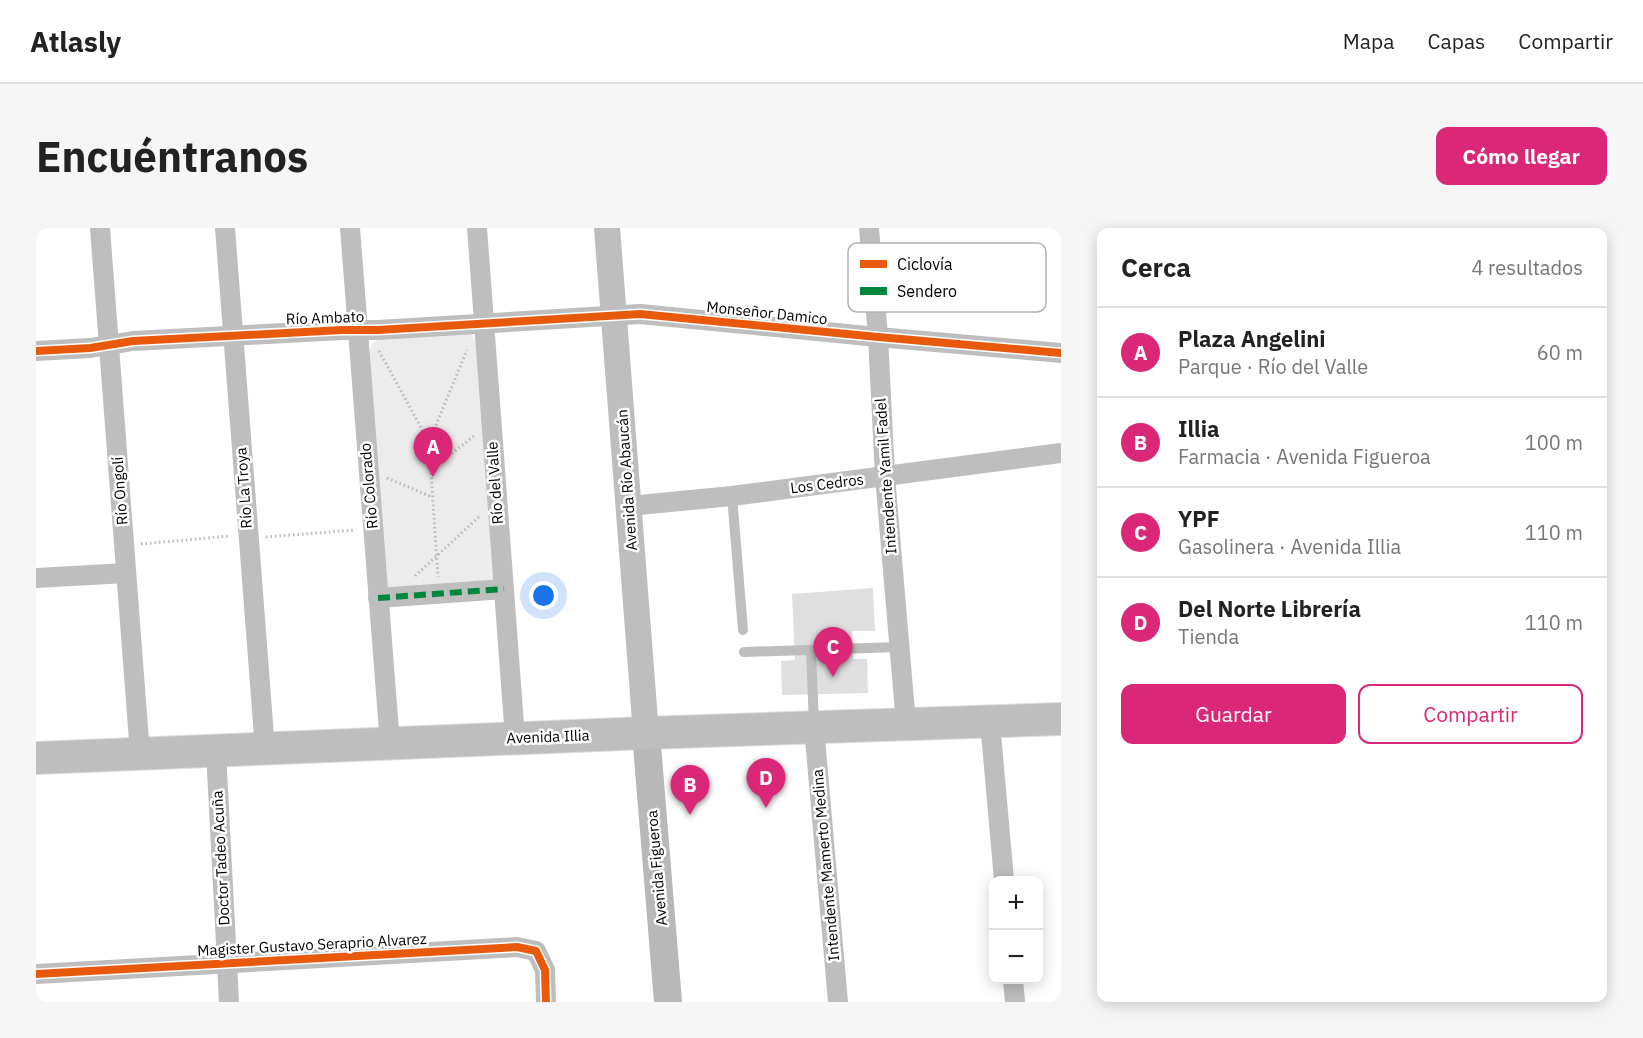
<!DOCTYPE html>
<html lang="es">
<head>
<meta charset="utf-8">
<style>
	:root { --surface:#fff; --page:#f6f6f6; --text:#222; --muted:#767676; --line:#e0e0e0; --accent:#db2777 }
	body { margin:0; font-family:"IBM Plex Sans",sans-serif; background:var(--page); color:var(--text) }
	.controls { position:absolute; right:18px; bottom:18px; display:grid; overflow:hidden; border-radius:12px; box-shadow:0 3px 15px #0003 }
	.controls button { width:54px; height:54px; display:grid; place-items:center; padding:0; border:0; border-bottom:2px solid var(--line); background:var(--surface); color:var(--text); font:30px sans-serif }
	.you { position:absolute; left:508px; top:368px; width:21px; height:21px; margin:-15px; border:4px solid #fff; border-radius:50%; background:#1a73e8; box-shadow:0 0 0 9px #1a73e833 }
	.badge { display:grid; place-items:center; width:39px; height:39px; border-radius:50%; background:var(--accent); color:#fff; font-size:20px; font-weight:700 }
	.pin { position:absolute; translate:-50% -50px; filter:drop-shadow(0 2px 3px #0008) }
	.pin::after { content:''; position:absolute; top:32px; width:21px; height:18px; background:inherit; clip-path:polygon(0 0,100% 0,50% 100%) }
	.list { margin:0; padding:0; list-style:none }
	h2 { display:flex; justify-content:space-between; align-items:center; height:78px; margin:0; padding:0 24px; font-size:26px }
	h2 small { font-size:20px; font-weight:400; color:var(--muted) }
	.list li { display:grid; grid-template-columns:39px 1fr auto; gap:18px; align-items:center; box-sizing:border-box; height:90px; padding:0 24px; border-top:2px solid var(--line) }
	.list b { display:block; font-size:22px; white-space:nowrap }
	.list p { margin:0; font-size:20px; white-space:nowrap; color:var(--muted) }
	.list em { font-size:20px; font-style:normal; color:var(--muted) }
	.actions { display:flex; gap:12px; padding:18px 24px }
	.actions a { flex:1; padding:14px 0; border:2px solid var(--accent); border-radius:12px; text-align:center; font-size:21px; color:var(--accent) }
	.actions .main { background:var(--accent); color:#fff }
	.map { position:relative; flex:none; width:1025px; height:774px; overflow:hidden; border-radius:12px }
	header { display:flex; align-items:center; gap:36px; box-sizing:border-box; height:84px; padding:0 30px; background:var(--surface); border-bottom:2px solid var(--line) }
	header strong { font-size:28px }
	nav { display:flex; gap:33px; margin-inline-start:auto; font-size:21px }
	.intro { display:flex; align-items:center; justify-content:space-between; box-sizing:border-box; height:144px; padding:0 36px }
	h1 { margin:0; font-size:42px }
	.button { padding:15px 27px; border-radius:12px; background:var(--accent); color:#fff; font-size:21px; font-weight:700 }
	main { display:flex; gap:36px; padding:0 36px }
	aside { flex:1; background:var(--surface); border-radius:12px; box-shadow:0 3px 15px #0003 }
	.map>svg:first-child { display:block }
	.green { fill:#ececec }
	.building { fill:#dfdfdf }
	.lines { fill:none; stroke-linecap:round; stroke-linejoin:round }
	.primary-casing { stroke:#dbdbdb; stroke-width:34 }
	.path { stroke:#b9b9b9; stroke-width:3; stroke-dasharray:1.5 3; stroke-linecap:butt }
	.service { stroke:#bebebe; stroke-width:10 }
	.minor { stroke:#bebebe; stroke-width:20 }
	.tertiary { stroke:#bebebe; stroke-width:26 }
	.secondary { stroke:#b8b8b8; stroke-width:28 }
	.primary { stroke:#bebebe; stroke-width:32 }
	.quiet { stroke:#00873e; stroke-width:6; stroke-dasharray:12 6; stroke-linecap:butt }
	.cycleway-casing { stroke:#fff; stroke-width:11 }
	.cycleway { stroke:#e8590c; stroke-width:8 }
	.labels { text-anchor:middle; stroke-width:5; stroke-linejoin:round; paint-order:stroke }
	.street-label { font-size:15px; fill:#000; stroke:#fff }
	.key { fill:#fff; stroke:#b2b2b2; stroke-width:1.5 }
	.key-label { font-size:16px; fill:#000 }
</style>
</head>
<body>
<header>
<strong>Atlasly</strong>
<nav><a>Mapa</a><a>Capas</a><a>Compartir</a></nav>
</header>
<div class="intro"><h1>Encuéntranos</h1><a class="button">Cómo llegar</a></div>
<main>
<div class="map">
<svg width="1025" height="774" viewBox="0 0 1025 774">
	<rect width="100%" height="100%" fill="#fff"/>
	<path class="green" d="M430 104 437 108 442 116 462 371 352 379 333 128 336 116 344 110Z"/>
	<path class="building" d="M837 360 839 403H816L817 431H831L832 465 746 467 745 433 759 432 756 366Z"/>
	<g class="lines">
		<defs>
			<path id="primary" d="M0 530 610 505 1025 491"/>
		</defs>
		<use href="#primary" class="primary-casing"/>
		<g class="path">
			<path d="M343 123 393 214 402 349"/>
			<path d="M393 214 431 122"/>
			<path d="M394 242 438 208"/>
			<path d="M351 250 396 269"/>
			<path d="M230 309 319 302"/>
			<path d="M105 316 194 308"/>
			<path d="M379 348 445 287"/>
		</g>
		<g class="service">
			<path d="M696 268 707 402"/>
			<path d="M775 422 778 496"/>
			<path d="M708 424 863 419"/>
		</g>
		<g class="minor">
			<path d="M64 0 104 526"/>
			<path d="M189 0 229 521"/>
			<path d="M314 0 354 516"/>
			<path d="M441 0 479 510"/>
			<path d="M833 0 842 109 849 248 870 496"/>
			<path d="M0 123 54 120 97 113 306 102H342L604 86 842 109 1025 125"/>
			<path d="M593 278 696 268 1025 225"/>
			<path d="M0 350 90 345"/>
			<path d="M342 370 468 361"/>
			<path d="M954 494 968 652"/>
			<path d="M778 499 802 774"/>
			<path d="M180 523 193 774"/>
			<path d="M0 746 481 719 500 723 509 742 510 774"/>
			<path d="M977 752 979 774"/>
		</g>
		<path class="tertiary" d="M571 0 610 505"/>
		<path class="secondary" d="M610 505 632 774"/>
		<use href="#primary" class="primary"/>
		<path class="quiet" d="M342 370 468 361"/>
		<defs>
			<g id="cycleway">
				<path d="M0 123 54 120 97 113 306 102H342L604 86 842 109 1025 125"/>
				<path d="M0 746 481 719 500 723 509 742 510 774"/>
			</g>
		</defs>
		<use href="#cycleway" class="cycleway-casing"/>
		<use href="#cycleway" class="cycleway"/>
	</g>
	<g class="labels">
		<g class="street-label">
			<text transform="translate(731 85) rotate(6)" y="5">Monseñor Damico</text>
			<text transform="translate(289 90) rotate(-2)" y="5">Río Ambato</text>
			<text transform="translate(850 248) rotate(-94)" y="5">Intendente Yamil Fadel</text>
			<text transform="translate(591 252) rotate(-94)" y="5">Avenida Río Abaucán</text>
			<text transform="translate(459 255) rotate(-94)" y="5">Río del Valle</text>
			<text transform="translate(791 256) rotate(-7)" y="5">Los Cedros</text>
			<text transform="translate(333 258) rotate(-95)" y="5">Río Colorado</text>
			<text transform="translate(208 260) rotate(-94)" y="5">Río La Troya</text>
			<text transform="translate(84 263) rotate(-94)" y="5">Río Ongolí</text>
			<text transform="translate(512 509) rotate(-2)" y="5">Avenida Illia</text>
			<text transform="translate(185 630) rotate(-93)" y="5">Doctor Tadeo Acuña</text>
			<text transform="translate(790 637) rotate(-95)" y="5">Intendente Mamerto Medina</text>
			<text transform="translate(621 640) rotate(-95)" y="5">Avenida Figueroa</text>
			<text transform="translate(276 717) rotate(-3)" y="5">Magister Gustavo Seraprio Alvarez</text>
		</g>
	</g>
	<rect x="812" y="15" width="198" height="69" rx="9" class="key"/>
	<rect x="824" y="32" width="27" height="8" fill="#e8590c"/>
	<rect x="824" y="59" width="27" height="8" fill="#00873e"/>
	<g class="key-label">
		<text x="861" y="42">Ciclovía</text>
		<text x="861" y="69">Sendero</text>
	</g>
</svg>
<div class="controls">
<button>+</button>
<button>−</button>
</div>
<div class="you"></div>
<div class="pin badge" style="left:397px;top:249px">A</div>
<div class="pin badge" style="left:654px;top:587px">B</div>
<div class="pin badge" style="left:797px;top:449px">C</div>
<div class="pin badge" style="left:730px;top:580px">D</div>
</div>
<aside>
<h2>Cerca<small>4 resultados</small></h2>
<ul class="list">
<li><span class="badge">A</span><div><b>Plaza Angelini</b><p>Parque · Río del Valle</p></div><em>60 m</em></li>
<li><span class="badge">B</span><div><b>Illia</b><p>Farmacia · Avenida Figueroa</p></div><em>100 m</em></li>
<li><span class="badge">C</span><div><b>YPF</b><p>Gasolinera · Avenida Illia</p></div><em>110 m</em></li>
<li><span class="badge">D</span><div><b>Del Norte Librería</b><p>Tienda</p></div><em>110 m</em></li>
</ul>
<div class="actions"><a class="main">Guardar</a><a>Compartir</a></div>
</aside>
</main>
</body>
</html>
